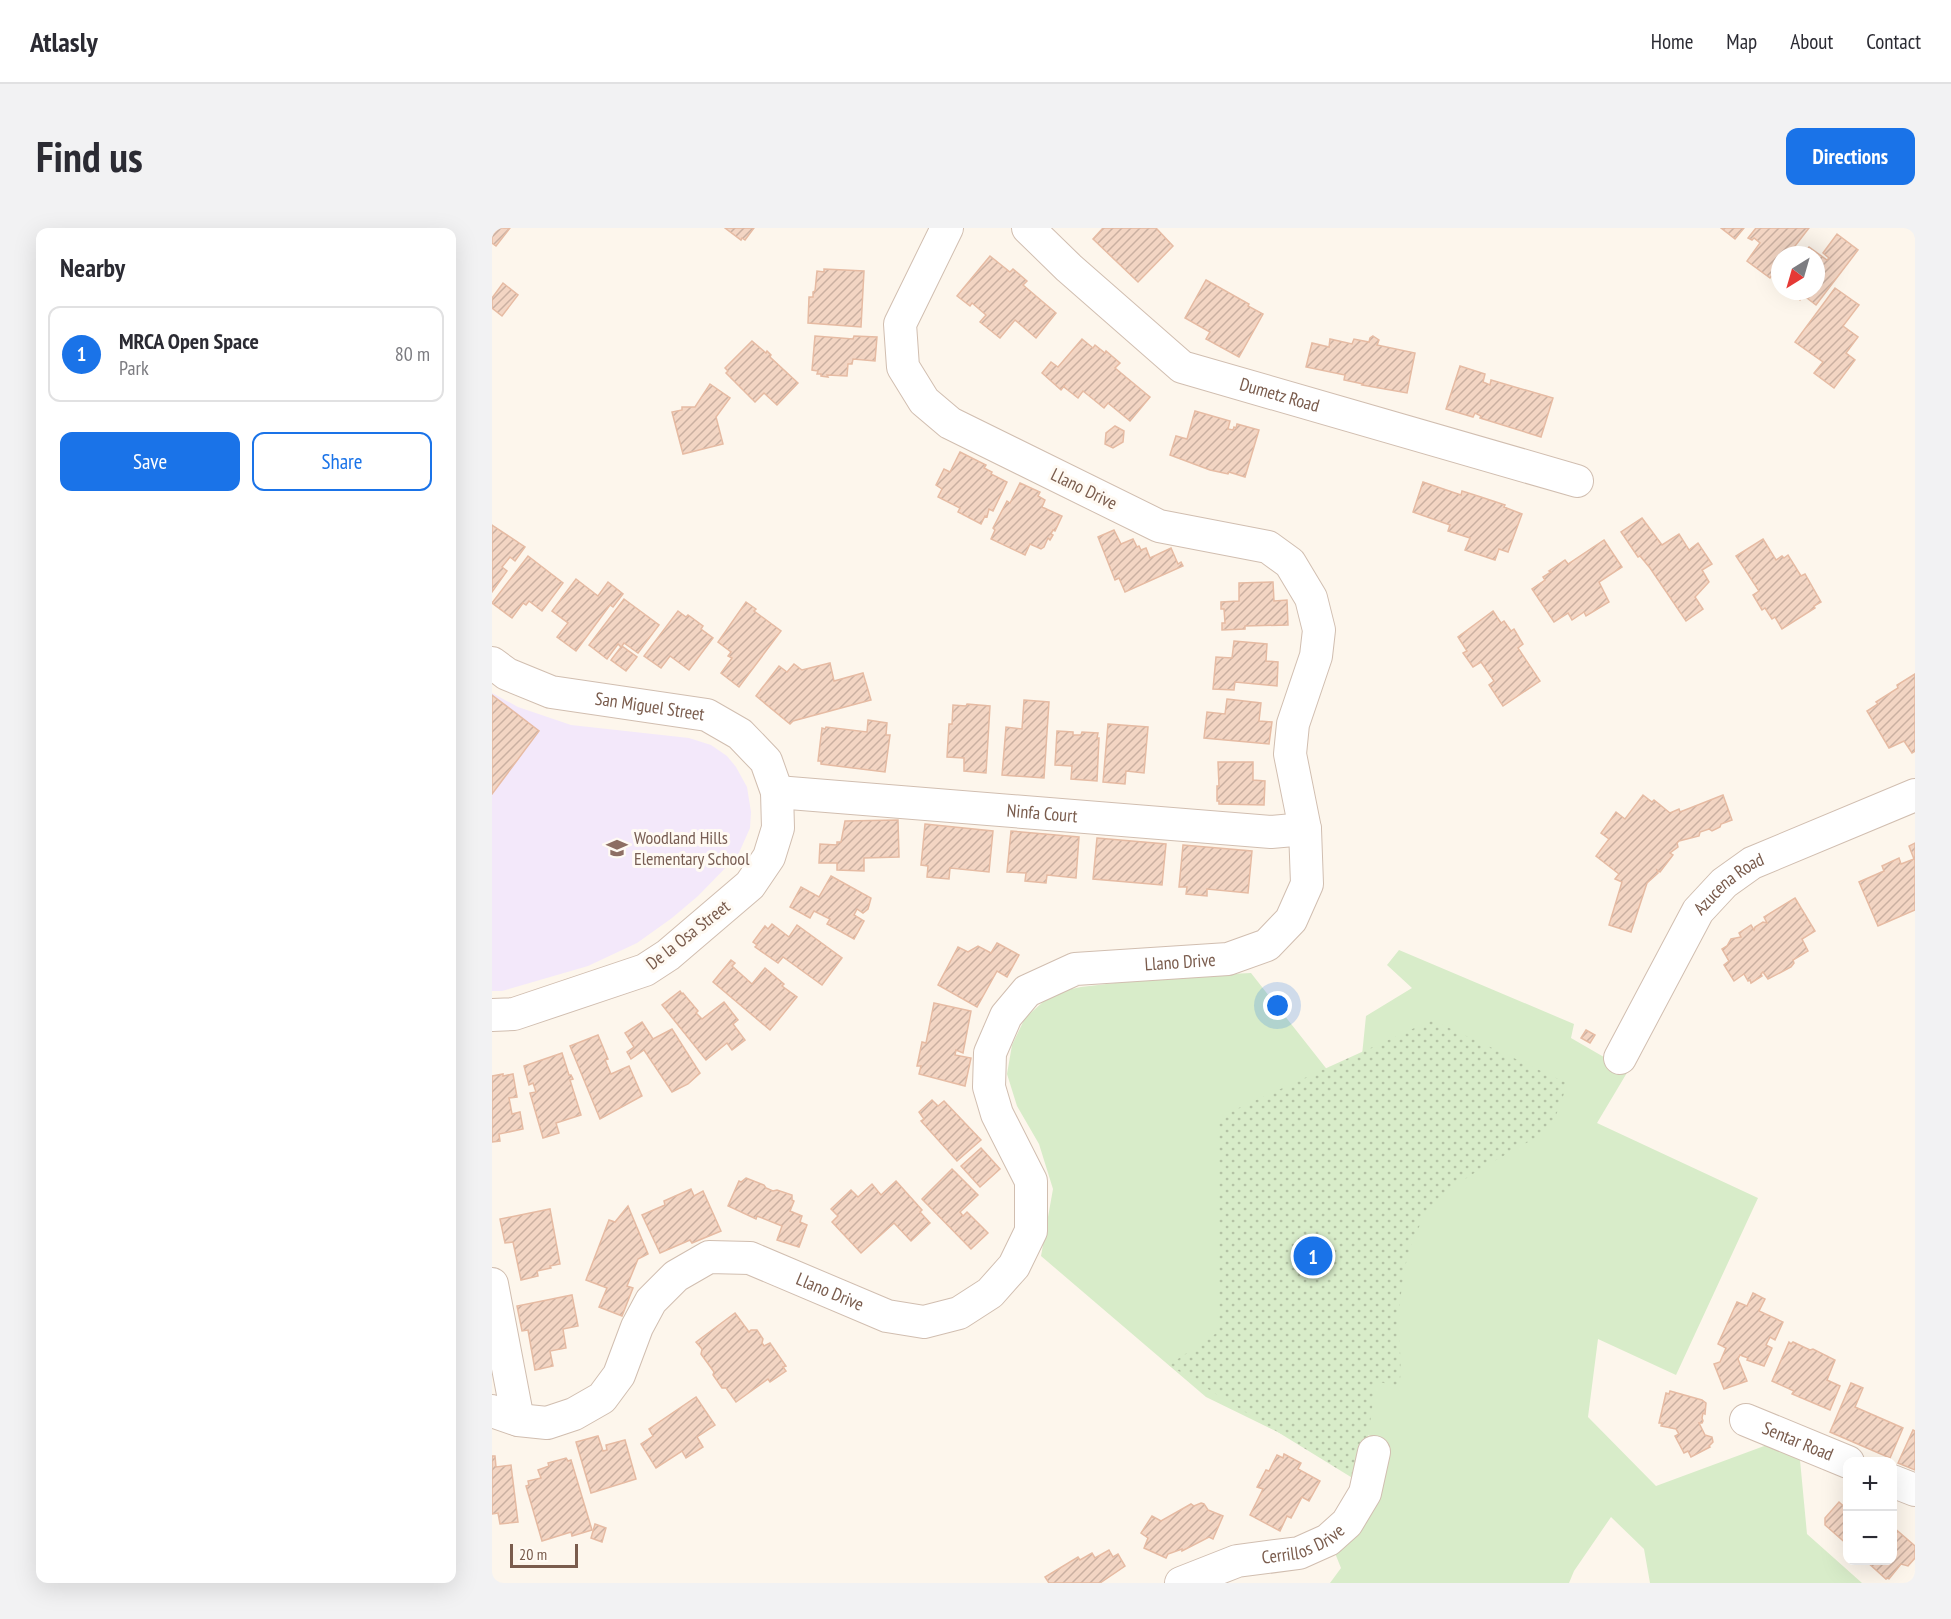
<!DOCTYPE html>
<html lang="en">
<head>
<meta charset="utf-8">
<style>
	:root { --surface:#fff; --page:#f2f2f3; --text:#2b2b33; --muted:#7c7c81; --line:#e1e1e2; --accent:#1a73e8 }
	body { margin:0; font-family:"PT Sans Narrow",sans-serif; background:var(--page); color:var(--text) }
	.controls { position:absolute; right:18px; bottom:18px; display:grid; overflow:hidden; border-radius:12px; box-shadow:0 6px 24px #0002 }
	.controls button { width:54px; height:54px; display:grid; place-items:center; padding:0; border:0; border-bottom:2px solid var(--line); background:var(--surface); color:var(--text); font:30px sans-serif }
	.compass { position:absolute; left:1279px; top:18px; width:54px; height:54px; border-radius:50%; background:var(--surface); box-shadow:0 6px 24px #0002; rotate:217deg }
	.scale { position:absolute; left:18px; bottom:15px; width:68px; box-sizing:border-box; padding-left:6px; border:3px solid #7a5c4d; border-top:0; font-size:16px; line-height:21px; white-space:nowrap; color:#7a5c4d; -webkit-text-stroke:4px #fffaf3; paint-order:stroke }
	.you { position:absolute; left:786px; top:778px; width:21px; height:21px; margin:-15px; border:4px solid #fff; border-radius:50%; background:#1a73e8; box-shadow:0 0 0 9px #1a73e833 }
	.badge { display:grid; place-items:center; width:39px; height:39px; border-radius:50%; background:var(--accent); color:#fff; font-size:20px; font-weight:700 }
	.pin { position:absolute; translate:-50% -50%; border:3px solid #fff; box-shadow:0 2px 6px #0006 }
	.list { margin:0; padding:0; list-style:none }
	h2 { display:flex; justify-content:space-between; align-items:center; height:78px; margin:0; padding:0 24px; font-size:26px }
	h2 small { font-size:20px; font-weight:400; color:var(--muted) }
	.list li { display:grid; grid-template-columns:39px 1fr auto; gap:18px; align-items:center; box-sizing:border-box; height:96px; margin:0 12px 12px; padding:0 12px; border:2px solid var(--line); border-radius:12px }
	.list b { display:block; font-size:22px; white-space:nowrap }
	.list p { margin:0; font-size:20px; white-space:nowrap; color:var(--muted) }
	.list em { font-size:20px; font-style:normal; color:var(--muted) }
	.actions { display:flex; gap:12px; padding:18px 24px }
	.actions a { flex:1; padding:14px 0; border:2px solid var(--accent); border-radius:12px; text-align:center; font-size:21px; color:var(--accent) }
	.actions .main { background:var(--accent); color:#fff }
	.map { position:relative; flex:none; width:1423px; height:1355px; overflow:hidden; border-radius:12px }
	header { display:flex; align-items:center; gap:36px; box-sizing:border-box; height:84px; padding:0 30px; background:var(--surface); border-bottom:2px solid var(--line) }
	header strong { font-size:28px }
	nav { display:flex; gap:33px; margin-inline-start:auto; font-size:21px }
	.intro { display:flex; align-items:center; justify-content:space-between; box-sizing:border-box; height:144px; padding:0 36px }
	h1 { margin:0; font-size:42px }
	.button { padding:15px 27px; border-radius:12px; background:var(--accent); color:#fff; font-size:21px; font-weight:700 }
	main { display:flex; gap:36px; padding:0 36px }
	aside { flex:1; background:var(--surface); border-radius:12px; box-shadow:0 6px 24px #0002 }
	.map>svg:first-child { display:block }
	.education { fill:#f3e8fa }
	.green { fill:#d8ecc9 }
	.park { fill:url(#park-dots) }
	.building { fill:url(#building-hatch); stroke:#e6bba3; stroke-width:1.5 }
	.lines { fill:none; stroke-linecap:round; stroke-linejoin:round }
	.minor-casing { stroke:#d1beb0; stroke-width:34 }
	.minor { stroke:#fff; stroke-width:32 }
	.labels { text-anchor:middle; stroke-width:6; stroke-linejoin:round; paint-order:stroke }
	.street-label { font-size:18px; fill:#7a5c4d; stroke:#fffaf3 }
	.education-label { font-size:18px; fill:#785e54; stroke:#fffaf3; text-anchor:start }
</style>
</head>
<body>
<header>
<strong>Atlasly</strong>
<nav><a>Home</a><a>Map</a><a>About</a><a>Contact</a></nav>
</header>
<div class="intro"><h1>Find us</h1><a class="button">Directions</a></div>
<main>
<aside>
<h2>Nearby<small></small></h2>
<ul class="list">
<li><span class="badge">1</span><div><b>MRCA Open Space</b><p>Park</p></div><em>80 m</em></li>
</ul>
<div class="actions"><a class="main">Save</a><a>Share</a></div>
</aside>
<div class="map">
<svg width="1423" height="1355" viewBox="0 0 1423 1355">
	<defs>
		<pattern id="park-dots" width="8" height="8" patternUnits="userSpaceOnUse" patternTransform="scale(1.5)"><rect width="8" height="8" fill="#d8ecc9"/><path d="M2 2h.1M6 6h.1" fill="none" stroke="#b4c2a5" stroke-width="1.8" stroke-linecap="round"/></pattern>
		<pattern id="building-hatch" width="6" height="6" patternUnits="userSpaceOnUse" patternTransform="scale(1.5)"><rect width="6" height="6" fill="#f3d5c3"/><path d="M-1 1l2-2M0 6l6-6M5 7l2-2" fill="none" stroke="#cab0a1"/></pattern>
	</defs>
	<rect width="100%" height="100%" fill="#fdf6ec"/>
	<path class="education" d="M0 465 26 479 79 497 197 510 219 517 235 528 244 539 255 559 259 584 258 600 246 627 206 668 180 690 145 715 96 738 10 763H0Z"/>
	<path class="green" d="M907 722 1082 796 1079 810 1136 843 1105 895 1266 970 1184 1147 1106 1111 1096 1189 1164 1258 1283 1214 1308 1232 1315 1306 1370 1355H1158L1152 1321 1119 1289 1082 1343 1077 1355H838L849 1340 841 1320 891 1212 875 1207 847 1234 714 1169 549 1028 561 961 547 916 525 878 515 846 520 817 533 790 561 765 589 759 675 749 759 745 837 844 870 827 874 788 920 760 895 737Z"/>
	<path class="park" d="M940 792 1075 855C1068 879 1065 893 1045 909 952 962 914 973 907 1090 906 1113 911 1136 907 1159L884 1153 872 1237 867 1254 677 1137 726 1104 727 889Z"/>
	<g class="building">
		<path d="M0 0H18L4 18 0 15Z"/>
		<path d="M233 0H262L253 12 250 10 249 12Z"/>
		<path d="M611 0H664L681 18 646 54 601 11Z"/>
		<path d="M1229 0H1252L1243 11Z"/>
		<path d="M1264 0H1317L1296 27H1288V37L1278 50 1255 33 1268 15 1262 10 1260 12 1256 10Z"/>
		<path d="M1345 6 1366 22 1324 77 1311 67 1308 72 1296 63H1324V27H1311L1317 19 1335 32 1337 30 1331 25Z"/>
		<path d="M498 28 518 44 521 41 535 53 531 57 564 85 544 110 523 92 508 110 488 94 494 87 480 75 478 78 465 68Z"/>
		<path d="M332 41 372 43 369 99 316 95 317 69H321V64L323 63 325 43 332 44Z"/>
		<path d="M714 52 757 76 756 78 771 86 747 129 714 111 718 104 693 90Z"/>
		<path d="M11 55 26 67 10 88 0 80V70Z"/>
		<path d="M1343 60 1367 77 1351 98 1366 109 1354 125 1363 132 1342 160 1322 145 1331 134 1303 114Z"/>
		<path d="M323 108 361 111 362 108 385 109 383 133 361 131 360 136H356L355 148 335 147 336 149 329 148V146H325L326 143 320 142Z"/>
		<path d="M881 108 887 112 885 117 923 125 915 165 870 157 871 156 852 152 853 147 814 139 820 115 837 119 838 111 860 116 862 111 877 114 878 110Z"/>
		<path d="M590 111 601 120 603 117 613 125 614 123 628 135 623 140 658 169 638 193 616 175 612 180 591 163 586 170 572 159 573 157 569 162 550 145 559 134 566 139Z"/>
		<path d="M260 113 274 125 275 123 279 127 278 129 306 155 285 177 272 165 263 174 234 145 236 143 233 140Z"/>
		<path d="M968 138 993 146 991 154 998 157 999 152 1061 170 1049 209 988 190 989 188 983 185 981 189 954 181Z"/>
		<path d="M218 156 238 170 224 189 231 216 191 226 180 184 190 182V179H203Z"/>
		<path d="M703 183 738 193 736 201 741 202 742 199 744 200 745 196 767 202 753 249 737 244 736 246 718 242 678 227 684 208 695 211Z"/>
		<path d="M623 198 632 203 631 214 621 220 613 216 614 205Z"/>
		<path d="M468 224 494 237 492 240 500 244 499 246 515 254 501 283 497 281 495 289 493 288 489 296 466 284 468 280 446 269 450 261 444 257 452 241 458 244Z"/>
		<path d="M931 254 969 267 970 263 989 269 1013 277 1012 279 1030 286 1016 324 1007 321 1003 332 973 322 978 310 956 303 958 297 921 284Z"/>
		<path d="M528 255 548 264 546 268 553 272 550 279 570 288 563 303 561 302 559 306 561 307 558 312 556 310 552 319 549 321 538 316 533 327 499 311 503 302 501 300 515 273 518 275Z"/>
		<path d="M1150 290 1170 317 1187 306 1197 322 1206 315 1220 336 1210 342 1217 354 1203 369 1211 381 1194 393 1158 340 1148 328 1146 329 1129 304Z"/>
		<path d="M0 297 33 319 23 333 18 329 10 339 15 343 0 364Z"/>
		<path d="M622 302 629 316 641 311 645 319 647 318 649 322 654 320 658 330 679 320 686 336 689 334 691 338 633 364 627 350 623 352 606 309Z"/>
		<path d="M1271 311 1284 332 1290 328 1292 330 1296 327 1309 348 1313 346 1329 374 1322 378 1323 380 1290 401 1283 389 1280 391 1273 380 1270 382 1261 367 1267 363 1244 328Z"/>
		<path d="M1112 312 1130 339 1107 354 1117 374 1094 388 1092 384 1080 392 1076 385 1062 394 1040 361 1053 352 1051 349 1059 344 1057 343 1073 332 1076 336Z"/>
		<path d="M36 328 71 355 50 383 37 373 34 377 31 375 20 390 0 375Z"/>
		<path d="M84 351 106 368 116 354 131 366 121 379 118 377 84 423 65 409 76 395 60 383Z"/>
		<path d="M781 354 782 373 795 372 796 397 753 398V401L730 402V395H733L732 381H729V374L747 373V355Z"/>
		<path d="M132 371 167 397 146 425 132 415 130 418 145 429 134 443 119 432 129 419 126 416 115 431 97 417Z"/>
		<path d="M254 374 264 381 262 383 289 403 247 459 229 445 240 430 236 428 239 424 226 414Z"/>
		<path d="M186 383 194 389 196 387 211 398 209 401 221 410 197 442 178 428 169 440 152 428Z"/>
		<path d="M1001 383 1009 395 1012 393 1019 403 1022 401 1031 416 1026 420 1048 453 1011 478 997 457 1002 453 989 434 981 439 971 425 975 423 966 409Z"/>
		<path d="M742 413 775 416 774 433 786 434 785 458 743 454 742 462 721 461 724 429 740 430Z"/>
		<path d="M338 435 342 453 371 445 379 472 301 493 298 496 264 468 287 438 295 444 302 436 310 442Z"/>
		<path d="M1423 446V523L1420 525 1412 513 1397 520 1375 483 1386 476 1384 474 1406 460 1405 457Z"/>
		<path d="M0 467 47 503 0 566Z"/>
		<path d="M735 471 769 475 767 493 780 494 777 516 712 510 715 484 733 486Z"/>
		<path d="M532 472 557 474 552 550 510 547 514 499 530 501Z"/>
		<path d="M475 476 498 478 494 545 472 543V530L455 529 457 496H460L461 477 474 478Z"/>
		<path d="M376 492 395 495 394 507H398L393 544 329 536V533H326L330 500 333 501 334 499 375 504Z"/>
		<path d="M616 496 656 499 652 545 634 543 633 556 611 554Z"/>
		<path d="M565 503 581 504V507H589L590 504 606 505 605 510H607L605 553 579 551 580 538 563 537Z"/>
		<path d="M726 534H761V552L773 553 772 577 727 576V573H725V558H727Z"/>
		<path d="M1151 567 1160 574 1162 572 1178 585 1187 581 1188 584 1231 567 1240 592 1229 596 1228 599 1220 603 1217 601 1208 604 1207 608 1187 613 1185 615 1186 619 1178 625 1181 627 1168 644 1165 642 1166 645 1155 655 1139 704 1117 697 1130 654 1123 651 1127 646 1104 628 1117 611 1109 605 1124 584 1133 591Z"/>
		<path d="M406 592 407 629 372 630V643L345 642V635H327L328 616 345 617V614H349L353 593Z"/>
		<path d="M433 596 501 603 497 644 458 640 457 651 435 649 436 638 429 637Z"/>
		<path d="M519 603 587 609 584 650 555 647 554 655 533 653 534 645 515 644Z"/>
		<path d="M605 610 674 616 670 657 601 651Z"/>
		<path d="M1423 615V682L1386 698 1367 654 1392 643 1390 638 1407 630 1409 636 1422 631 1417 618Z"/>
		<path d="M691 617 760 623 756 665 715 661V668L694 666 695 659H687Z"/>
		<path d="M339 648 379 670 376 681 371 685 365 681 362 687 372 693 362 711 335 696 338 691 322 683 318 690 298 679 309 659 327 669Z"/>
		<path d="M1303 670 1323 703 1310 711 1316 723 1301 732 1302 735 1299 739 1276 751 1271 744 1269 746 1270 748 1259 755 1258 752 1256 753 1252 746 1242 753 1232 737 1237 733 1230 721 1235 718 1239 711 1249 709 1247 705 1259 697 1262 702 1263 699 1271 694 1275 695 1272 689Z"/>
		<path d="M280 696 297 709 305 697 350 730 330 757 291 729 286 735 263 719 265 717 261 714 273 698 276 701Z"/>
		<path d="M505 715 527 727 515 749 505 743 485 779 446 757 466 719 476 724 486 718 499 725Z"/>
		<path d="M239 732 243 735 240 738 260 756 273 740 292 756 290 758 305 769 278 802 221 754Z"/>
		<path d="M188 763 190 766 191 765 206 783 204 785 210 791 232 774 246 792 241 796 253 812 240 822 235 815 214 832 170 777Z"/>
		<path d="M442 775 479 783 471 825 464 822 463 827 479 830 473 858 427 846 429 838H425L430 814 434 815Z"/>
		<path d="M150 794 161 811 180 801 208 845 196 856 180 864 152 822 139 831 135 824 142 819 133 805Z"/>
		<path d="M1094 802 1103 807 1098 815 1089 810Z"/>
		<path d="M106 807 116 831 113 832 119 846 137 838 150 868 108 891 78 818Z"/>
		<path d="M70 825 77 847H79L81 851 78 852 89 887 64 895 67 905 51 910 38 865 44 864 41 855 37 857 32 838Z"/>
		<path d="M11 846V848L21 846 25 869 17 870 20 886 28 884 31 901 7 906 8 913 0 914V848Z"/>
		<path d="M440 872 446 878 452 873 489 912 465 933 429 893 432 891 427 884Z"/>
		<path d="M489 920 508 941 488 959 469 938Z"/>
		<path d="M460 941 486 967 468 984 471 988 475 984 496 1005 479 1021 430 971Z"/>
		<path d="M254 950 272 957 274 960 281 963 285 962 300 967V972L302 973 298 983 310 988 308 994 315 997 307 1019 285 1012 290 998 265 988 264 991 236 978 247 953 249 954Z"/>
		<path d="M404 953 430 982 428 984 438 995 419 1013 402 995 369 1025 340 994 346 988 339 981 359 962 366 969 380 956 389 967Z"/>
		<path d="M199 961 202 968 211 963 229 1003 200 1015 198 1012 168 1025 150 987 173 977 172 973Z"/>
		<path d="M136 978 156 1026 146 1031 135 1058 141 1060 130 1088 107 1079 115 1060 94 1052 117 992 123 994Z"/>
		<path d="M58 981 68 1036 58 1038 59 1040 45 1043 46 1048 29 1052 21 1014 13 1015 8 991Z"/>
		<path d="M1261 1065 1273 1071 1267 1083 1291 1094 1283 1112 1278 1109 1274 1117 1280 1120 1272 1138 1255 1132 1256 1130 1248 1127 1246 1131 1255 1153 1232 1161 1222 1136 1228 1134 1234 1120 1226 1116 1245 1074 1255 1078Z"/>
		<path d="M80 1067 86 1098 71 1101 74 1120 58 1123 61 1138 43 1142 36 1102 30 1103 25 1078Z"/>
		<path d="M243 1085 257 1104 259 1102H265L271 1111 270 1115 272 1118 278 1115 294 1138 291 1139 294 1143 278 1154 276 1151 244 1174 234 1160H230L221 1147 222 1144 209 1126 210 1121 204 1114Z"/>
		<path d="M1297 1114 1299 1116 1301 1114 1318 1122 1321 1121 1343 1132 1335 1152 1348 1158 1338 1182 1300 1166 1302 1163 1280 1153Z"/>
		<path d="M1359 1155 1371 1160 1363 1179 1411 1200 1398 1230 1338 1204Z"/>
		<path d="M1178 1163 1210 1172 1214 1175 1213 1186 1211 1185 1210 1190 1211 1193 1210 1195H1207L1213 1207 1220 1209 1221 1214 1217 1218 1218 1219 1199 1229 1196 1223 1192 1225 1183 1208 1187 1206 1184 1201 1169 1198 1170 1195H1167L1174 1165 1177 1166Z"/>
		<path d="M204 1169 223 1197 205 1209 211 1219 194 1230 190 1223 164 1240 149 1216 161 1208 157 1201Z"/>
		<path d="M1421 1202 1423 1203V1242L1406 1235Z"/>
		<path d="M106 1208 111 1223 115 1222 114 1217 133 1212 144 1251 99 1265 84 1214Z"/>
		<path d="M792 1226 809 1235 806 1241 828 1253 817 1273 810 1269 799 1290 795 1288 788 1303 758 1287 771 1261 765 1259 774 1242 777 1243 785 1227 791 1230Z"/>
		<path d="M0 1228H3L4 1239 19 1237 26 1294 8 1296 6 1285 0 1286Z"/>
		<path d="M74 1230 76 1233 79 1232 100 1302 80 1308 79 1304 50 1313 34 1258 37 1257 36 1253 49 1250 46 1242 57 1238 56 1235Z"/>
		<path d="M1347 1274 1356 1282V1317L1333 1297V1290Z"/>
		<path d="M709 1275 712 1276 716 1282 731 1288 721 1311 717 1309 690 1323V1321L676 1326 674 1330 652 1320 656 1310 649 1305 660 1288 669 1293 699 1276 702 1278Z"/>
		<path d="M103 1296 114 1300 110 1314 99 1310Z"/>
		<path d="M1400 1298 1423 1318V1330L1416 1338 1409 1336 1397 1351 1396 1350 1394 1351 1373 1332H1400Z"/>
		<path d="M617 1322 621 1329 626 1326 633 1338 608 1355H557L553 1349 586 1329 588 1332 600 1325 603 1330Z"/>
	</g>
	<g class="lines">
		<defs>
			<g id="minor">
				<path id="s1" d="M536 0 577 40 690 139 1085 253"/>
				<path id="s2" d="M0 435 15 446 59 464 215 487 248 506 274 533 285 564 286 600 277 629 258 657 176 727 153 742 22 786 0 787"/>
				<path id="s3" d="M285 564 779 604 813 601"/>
				<path id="s4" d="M1128 830 1206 683 1232 655 1260 635 1423 567"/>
				<path d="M0 1056 26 1192"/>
				<path id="s5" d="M0 1183 26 1192 55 1195 82 1186 110 1170 127 1147 145 1099 159 1073 184 1048 217 1029 258 1030 395 1088 432 1094 467 1085 498 1065 522 1038 539 1003V953L505 886 497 859 498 825 514 788 535 763 583 741 736 731 775 717 799 692 815 656 813 601 798 526 801 496 824 428 827 402 819 370 798 335 776 319 667 298 458 195 432 173 411 139 408 96 455 0"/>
				<path id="s6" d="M1254 1192 1356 1234"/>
				<path d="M1400 1253 1423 1262"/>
				<path id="s7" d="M689 1355 745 1333 807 1325 836 1312 855 1295 873 1265 882 1224"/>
			</g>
		</defs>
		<use href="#minor" class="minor-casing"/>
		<use href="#minor" class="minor"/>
	</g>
	<defs>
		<symbol id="school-bare" viewBox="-9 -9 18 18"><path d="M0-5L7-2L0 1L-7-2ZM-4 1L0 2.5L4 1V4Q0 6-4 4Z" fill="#8d6e63" stroke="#fffaf3" stroke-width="2.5" paint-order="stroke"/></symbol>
	</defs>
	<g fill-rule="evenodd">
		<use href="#school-bare" x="110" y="605" width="30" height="30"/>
	</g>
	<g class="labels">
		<g class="street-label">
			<text dy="6" stroke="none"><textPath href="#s1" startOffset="309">Dumetz Road</textPath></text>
			<text transform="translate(592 261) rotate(26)" y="6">Llano Drive</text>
			<text dy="6" stroke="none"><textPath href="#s2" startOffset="166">San Miguel Street</textPath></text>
			<text dy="6" stroke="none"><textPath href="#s3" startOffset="266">Ninfa Court</textPath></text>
			<text dy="6" stroke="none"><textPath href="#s4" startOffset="208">Azucena Road</textPath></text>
			<text transform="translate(196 707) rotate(-38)" y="6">De la Osa Street</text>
			<text dy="6" stroke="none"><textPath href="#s5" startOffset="1094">Llano Drive</textPath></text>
			<text dy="6" stroke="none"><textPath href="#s5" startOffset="428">Llano Drive</textPath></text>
			<text dy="6" stroke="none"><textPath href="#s6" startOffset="56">Sentar Road</textPath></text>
			<text dy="6" stroke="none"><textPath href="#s7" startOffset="129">Cerrillos Drive</textPath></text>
		</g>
		<g class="education-label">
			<text x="142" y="616">Woodland Hills<tspan x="142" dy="21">Elementary School</tspan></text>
		</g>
	</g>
</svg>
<div class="controls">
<button>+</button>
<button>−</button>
</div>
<svg class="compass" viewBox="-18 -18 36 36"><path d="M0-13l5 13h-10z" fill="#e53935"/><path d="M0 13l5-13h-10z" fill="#7c7c81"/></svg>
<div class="scale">20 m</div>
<div class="you"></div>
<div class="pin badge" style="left:821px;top:1028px">1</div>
</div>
</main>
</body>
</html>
